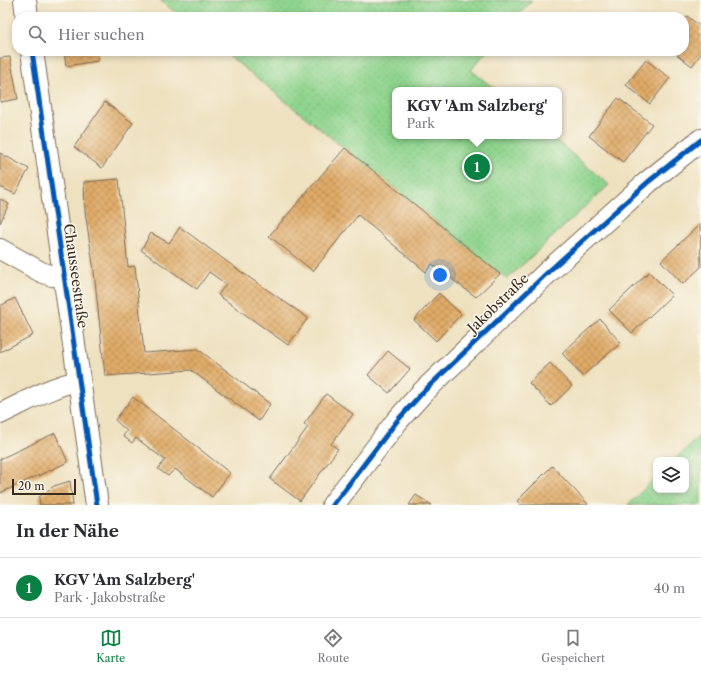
<!DOCTYPE html>
<html lang="de">
<head>
<meta charset="utf-8">
<style>
	:root { --surface:#fff; --page:#f7f7f7; --text:#2b2b33; --muted:#7c7c81; --line:#e1e1e2; --accent:#0b8043 }
	body { margin:0; font-family:"Libre Caslon Text",serif; background:var(--page); color:var(--text) }
	.controls { position:absolute; right:12px; bottom:12px; display:grid; overflow:hidden; border-radius:8px; box-shadow:0 2px 6px #0003 }
	.controls button { width:36px; height:36px; display:grid; place-items:center; padding:0; border:0; border-bottom:1px solid var(--line); background:var(--surface); color:var(--text); font:20px sans-serif }
	.scale { position:absolute; left:12px; bottom:10px; width:64px; box-sizing:border-box; padding-left:4px; border:2px solid #3b2a1e; border-top:0; font-size:11px; line-height:14px; white-space:nowrap; color:#3b2a1e; -webkit-text-stroke:3px #fbf7ec; paint-order:stroke }
	.you { position:absolute; left:440px; top:275px; width:14px; height:14px; margin:-10px; border:3px solid #fff; border-radius:50%; background:#1a73e8; box-shadow:0 0 0 6px #1a73e833 }
	.badge { display:grid; place-items:center; width:26px; height:26px; border-radius:50%; background:var(--accent); color:#fff; font-size:13px; font-weight:700 }
	.pin { position:absolute; translate:-50% -50%; border:2px solid #fff; box-shadow:0 1px 4px #0006 }
	.popup { position:absolute; left:392px; top:87px; width:170px; height:52px; box-sizing:border-box; display:grid; place-content:center; border-radius:8px; background:var(--surface); filter:drop-shadow(0 1px 3px #0005); font-size:13px; white-space:nowrap; color:var(--muted) }
	.popup b { font-size:15px; color:var(--text) }
	.popup::after { content:''; position:absolute; left:50%; top:100%; margin-left:-8px; border:8px solid transparent; border-top-color:var(--surface) }
	.list { margin:0; padding:0; list-style:none }
	h2 { display:flex; justify-content:space-between; align-items:center; height:52px; margin:0; padding:0 16px; font-size:17px }
	h2 small { font-size:13px; font-weight:400; color:var(--muted) }
	.list li { display:grid; grid-template-columns:26px 1fr auto; gap:12px; align-items:center; box-sizing:border-box; height:60px; padding:0 16px; border-top:1px solid var(--line) }
	.list b { display:block; font-size:15px; white-space:nowrap }
	.list p { margin:0; font-size:13px; white-space:nowrap; color:var(--muted) }
	.list em { font-size:13px; font-style:normal; color:var(--muted) }
	.icon { flex:none; width:22px; height:22px; fill:none; stroke:currentColor; stroke-width:2; stroke-linecap:round; stroke-linejoin:round }
	.map { position:relative; flex:none; width:701px; height:505px; overflow:hidden }
	.search { position:absolute; background:var(--surface); box-shadow:0 2px 6px #0003; left:12px; right:12px; top:12px; height:44px; display:flex; align-items:center; gap:10px; box-sizing:border-box; padding:0 14px; border-radius:16px; color:var(--muted); font-size:15px }
	.sheet { height:112px; background:var(--surface) }
	nav { display:flex; justify-content:space-around; align-items:center; box-sizing:border-box; height:56px; border-top:1px solid var(--line); background:var(--surface); font-size:11px; color:var(--muted) }
	nav a { display:grid; justify-items:center; gap:2px }
	nav .on { color:var(--accent) }
	.map>svg:first-child { display:block }
	.grass { fill:url(#grass-dots); stroke:#657f56 }
	.building { fill:url(#building-cross-hatch) }
	.lines { fill:none; stroke-linecap:round; stroke-linejoin:round }
	.minor-casing { stroke:#7a6a57; stroke-width:22 }
	.tertiary-casing { stroke:#7a6a57; stroke-width:24 }
	.minor { stroke:#fff; stroke-width:20 }
	.tertiary { stroke:#fff; stroke-width:22 }
	.cycleway-casing { stroke:#fbf7ec; stroke-width:8 }
	.cycleway { stroke:#0057b8; stroke-width:5 }
	.labels { text-anchor:middle; stroke-width:3; stroke-linejoin:round; paint-order:stroke }
	.street-label { font-size:14px; fill:#3b2a1e; stroke:#fbf7ec }
</style>
</head>
<body>
<div class="map">
<svg width="701" height="505" viewBox="0 0 701 505">
	<defs>
		<pattern id="grass-dots" width="8" height="8" patternUnits="userSpaceOnUse"><rect width="8" height="8" fill="#8fd48e"/><path d="M2 2h.1M6 6h.1" fill="none" stroke="#7cb67a" stroke-width="1.8" stroke-linecap="round"/></pattern>
		<pattern id="building-cross-hatch" width="8" height="8" patternUnits="userSpaceOnUse"><rect width="8" height="8" fill="#e0ab68"/><path d="M0 0l8 8M0 8l8-8" fill="none" stroke="#b78b55"/></pattern>
	</defs>
	<rect width="100%" height="100%" fill="#fbf7ec"/>
	<filter id="ink" filterUnits="userSpaceOnUse"><feTurbulence type="fractalNoise" baseFrequency=".025" numOctaves="2"/><feDisplacementMap in="SourceGraphic" scale="8" xChannelSelector="R" yChannelSelector="G"/><feConvolveMatrix kernelMatrix="1 2 1 2 8 2 1 2 1" color-interpolation-filters="sRGB"/></filter>
	<filter id="wash" filterUnits="userSpaceOnUse"><feTurbulence type="fractalNoise" baseFrequency=".012" numOctaves="4" result="noise"/><feDisplacementMap in="SourceGraphic" scale="16" xChannelSelector="R" yChannelSelector="G"/><feGaussianBlur stdDeviation="0.9" result="paint"/><feColorMatrix in="noise" values="0 0 0 0 0 0 0 0 0 0 0 0 0 0 0 0 0 1.4 0 .05"/><feComposite in="paint" operator="in"/></filter>
	<g filter="url(#wash)">
		<rect width="100%" height="100%" fill="#eee1c0"/>
		<g class="grass">
			<path d="M160 0H532L517 17H181Z"/>
			<path d="M223 51H487L471 70 496 90H395V136H551L609 185 507 279Z"/>
			<path d="M701 434V505H628L656 477V490H686V460H674Z"/>
		</g>
		<g id="blocks">
			<g class="building">
				<path d="M687 16 701 27V54L692 66 672 51H684V19Z"/>
				<path d="M64 51H97L98 61 66 66Z"/>
				<path d="M10 57 18 99 0 102V58Z"/>
				<path d="M646 60 670 78 650 104 626 85Z"/>
				<path d="M618 98 652 124 623 162 589 136Z"/>
				<path d="M105 102 133 123 102 168 74 147Z"/>
				<path d="M345 148 386 181 500 274 476 297 432 264 426 272 358 215 313 271 269 236Z"/>
				<path d="M0 153 29 169 15 194 0 187Z"/>
				<path d="M119 179 128 267 135 266 144 353 198 349 270 404 259 421 191 370 105 376 94 271 85 211 84 182Z"/>
				<path d="M0 199 9 204 0 223Z"/>
				<path d="M700 224 701 267 683 284 661 261Z"/>
				<path d="M180 227 237 269 308 318 288 345 218 295 226 284 209 272 197 289 141 250 151 233 169 243Z"/>
				<path d="M649 272 672 295 632 333 609 310Z"/>
				<path d="M439 293 461 314 436 341 414 320Z"/>
				<path d="M15 298 33 335 0 352V306Z"/>
				<path d="M600 319 621 343 582 376 562 353Z"/>
				<path d="M388 351 410 369 389 393 368 375Z"/>
				<path d="M550 363 572 386 551 406 529 383Z"/>
				<path d="M326 394 353 414 331 444 338 449 300 501 270 479 308 427 304 424Z"/>
				<path d="M133 397 230 473 212 497 175 469 168 476 158 469 165 460 136 438 132 443 123 436 127 431 115 420Z"/>
				<path d="M55 433 68 462 0 493V459Z"/>
				<path d="M552 466 588 504 587 505H521L517 501Z"/>
				<path d="M70 481 73 505H40L39 497 54 486Z"/>
				<path d="M416 495 432 505H409Z"/>
			</g>
		</g>
	</g>
	<g filter="url(#ink)">
		<use href="#blocks" fill-opacity="0" stroke="#7a6a57" stroke-width="1"/>
		<g class="lines">
			<defs>
				<g id="minor">
					<path d="M0 249 41 272 52 276 63 275"/>
					<path d="M0 414C26 402 51 386 79 381"/>
				</g>
				<g id="tertiary">
					<path d="M25 0 27 17"/>
					<path d="M32 51 97 505"/>
					<path d="M333 505 397 421 422 393 548 272 648 182 701 140"/>
				</g>
			</defs>
			<use href="#minor" class="minor-casing"/>
			<use href="#tertiary" class="tertiary-casing"/>
			<use href="#minor" class="minor"/>
			<use href="#tertiary" class="tertiary"/>
			<defs>
				<g id="cycleway">
					<path d="M32 51 97 505"/>
					<path d="M333 505 397 421 422 393 548 272 648 182 701 140"/>
				</g>
			</defs>
			<use href="#cycleway" class="cycleway-casing"/>
			<use href="#cycleway" class="cycleway"/>
		</g>
	</g>
	<g class="labels">
		<g class="street-label">
			<text transform="translate(76 276) rotate(82)" y="5">Chausseestraße</text>
			<text transform="translate(498 303) rotate(-44)" y="5">Jakobstraße</text>
		</g>
	</g>
</svg>
<div class="controls">
<button><svg class="icon" aria-label="layers" viewBox="0 0 24 24"><path d="M12 4l9 5-9 5-9-5zM3 14l9 5 9-5"/></svg></button>
</div>
<div class="scale">20 m</div>
<div class="you"></div>
<div class="pin badge" style="left:477px;top:167px">1</div>
<div class="popup"><b>KGV 'Am Salzberg'</b>Park</div>
<div class="search"><svg class="icon" aria-label="search" viewBox="0 0 24 24"><circle cx="10" cy="10" r="6"/><path d="M15 15l6 6"/></svg>Hier suchen</div>
</div>
<section class="sheet">
<h2>In der Nähe<small></small></h2>
<ul class="list">
<li><span class="badge">1</span><div><b>KGV 'Am Salzberg'</b><p>Park · Jakobstraße</p></div><em>40 m</em></li>
</ul>
</section>
<nav>
<a class="on"><svg class="icon" aria-label="map" viewBox="0 0 24 24"><path d="M3 6l6-2 6 2 6-2v14l-6 2-6-2-6 2zM9 4v14M15 6v14"/></svg>Karte</a>
<a><svg class="icon" aria-label="directions" viewBox="0 0 24 24"><path d="M12 3l9 9-9 9-9-9zM9 14v-3h6M13 9l2 2-2 2"/></svg>Route</a>
<a><svg class="icon" aria-label="saved" viewBox="0 0 24 24"><path d="M7 4h10v16l-5-4-5 4z"/></svg>Gespeichert</a>
</nav>
</body>
</html>
